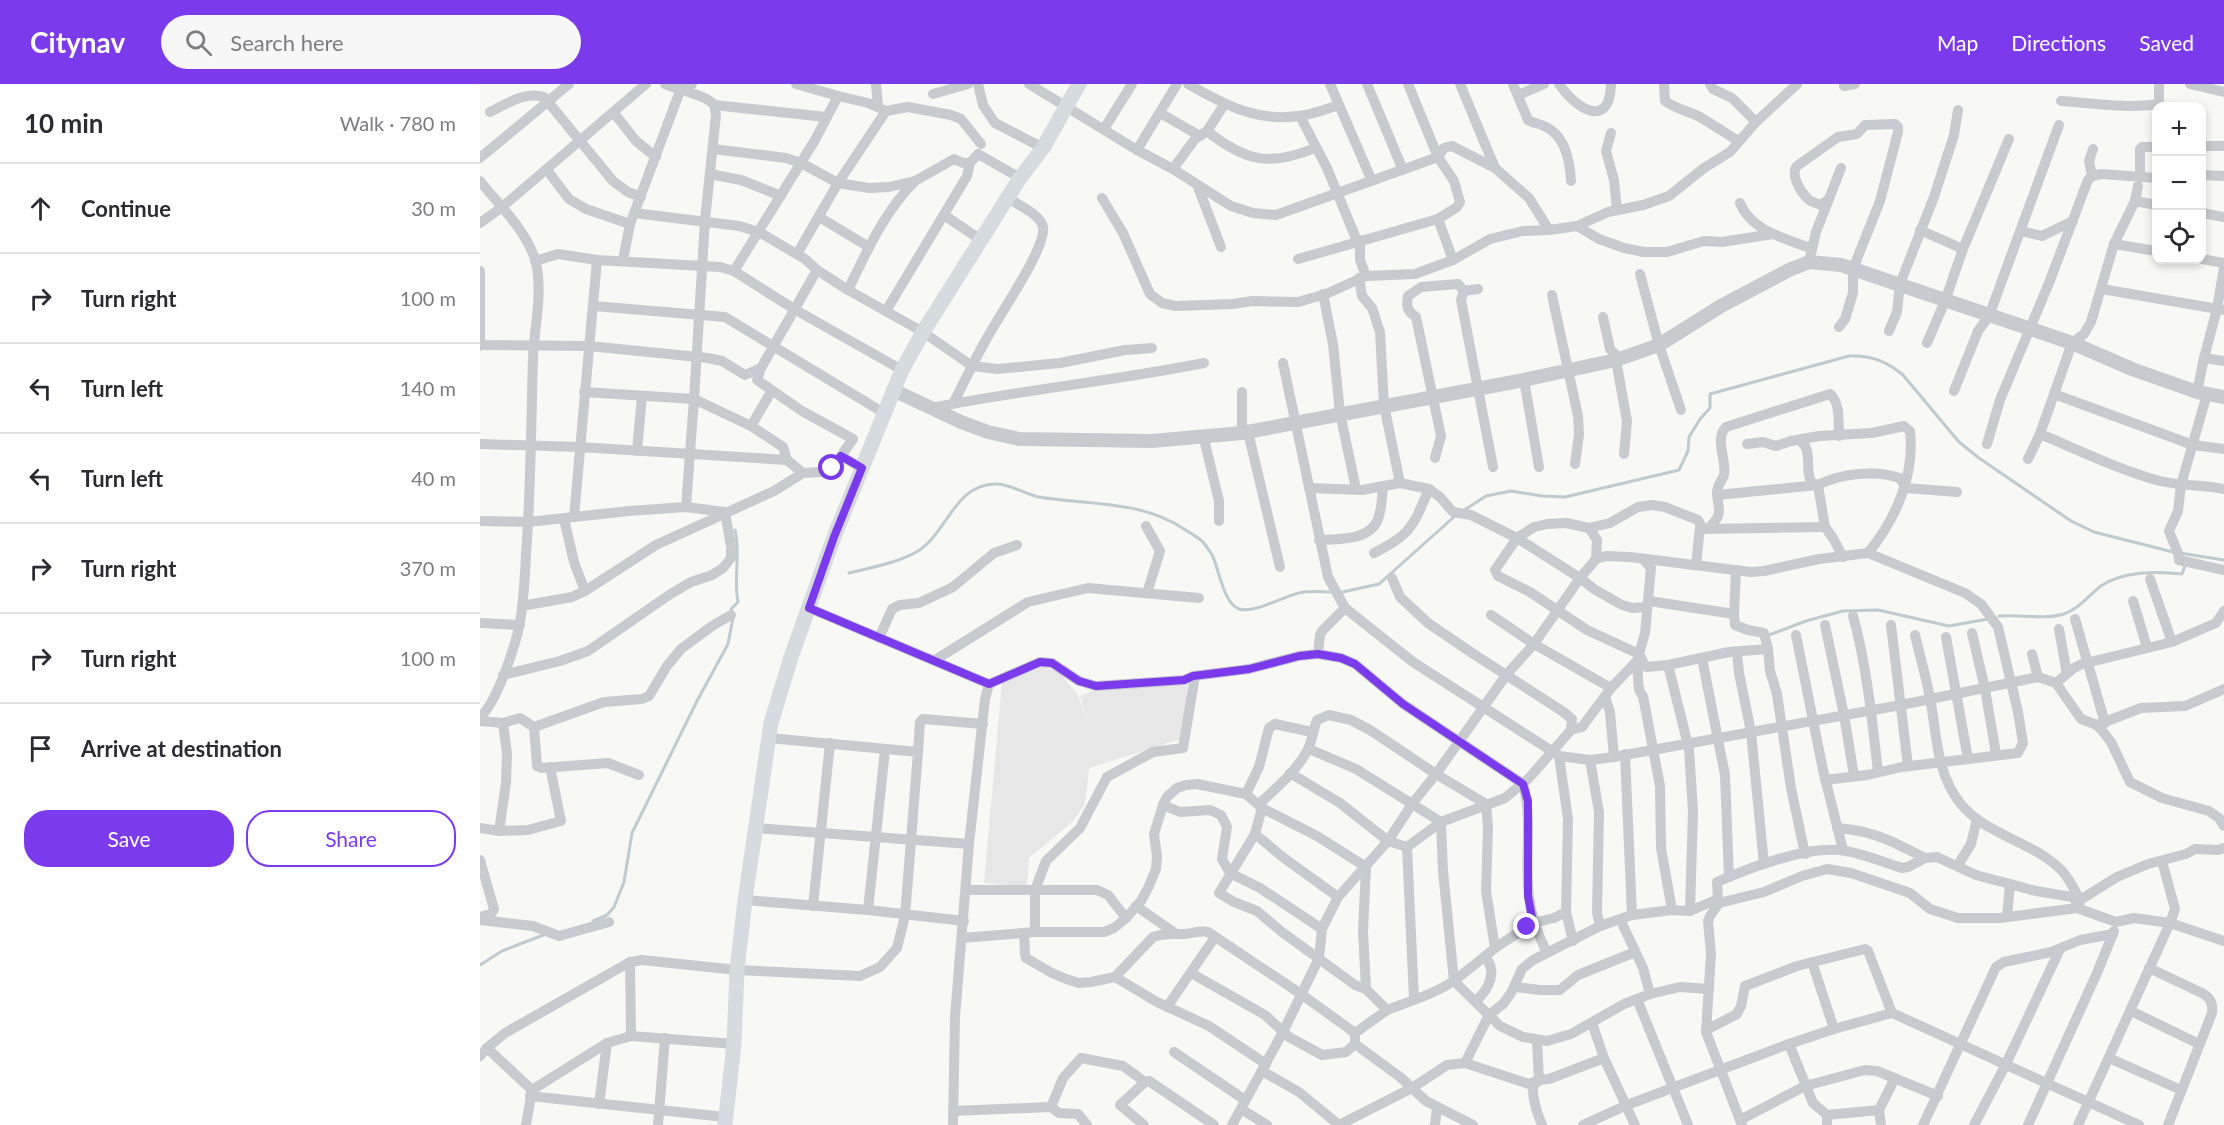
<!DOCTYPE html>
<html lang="en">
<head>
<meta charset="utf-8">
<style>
	:root { --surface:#fff; --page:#f7f7f7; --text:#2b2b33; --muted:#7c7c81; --line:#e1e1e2; --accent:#7c3aed }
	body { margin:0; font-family:Lato,sans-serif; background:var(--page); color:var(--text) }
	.controls { position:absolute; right:18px; top:18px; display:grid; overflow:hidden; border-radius:12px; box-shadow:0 3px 9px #0003 }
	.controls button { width:54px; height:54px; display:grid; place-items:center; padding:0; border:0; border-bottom:2px solid var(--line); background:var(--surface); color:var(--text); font:30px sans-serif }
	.stop { position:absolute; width:18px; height:18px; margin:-14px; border:4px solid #7c3aed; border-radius:50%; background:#fff }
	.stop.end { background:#7c3aed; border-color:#fff; box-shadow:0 2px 6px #0008 }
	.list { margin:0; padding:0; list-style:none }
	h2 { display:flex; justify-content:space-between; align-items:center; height:78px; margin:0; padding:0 24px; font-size:26px }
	h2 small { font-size:20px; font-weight:400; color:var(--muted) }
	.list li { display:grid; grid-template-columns:39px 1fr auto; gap:18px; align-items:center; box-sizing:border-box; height:90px; padding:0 24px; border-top:2px solid var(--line) }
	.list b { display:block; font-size:22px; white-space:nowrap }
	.list em { font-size:20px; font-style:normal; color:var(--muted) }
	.actions { display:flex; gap:12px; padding:18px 24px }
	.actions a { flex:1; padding:14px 0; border:2px solid var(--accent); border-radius:24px; text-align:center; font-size:21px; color:var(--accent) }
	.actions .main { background:var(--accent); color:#fff }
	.icon { flex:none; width:33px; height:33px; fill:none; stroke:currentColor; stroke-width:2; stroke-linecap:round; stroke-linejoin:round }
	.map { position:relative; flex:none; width:1744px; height:1041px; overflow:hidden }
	header { display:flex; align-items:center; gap:36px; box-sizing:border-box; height:84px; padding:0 30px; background:var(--accent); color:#fff }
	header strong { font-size:28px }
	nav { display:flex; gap:33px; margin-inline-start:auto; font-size:21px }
	.search { width:420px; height:54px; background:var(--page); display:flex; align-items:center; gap:15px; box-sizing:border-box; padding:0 21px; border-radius:33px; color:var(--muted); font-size:22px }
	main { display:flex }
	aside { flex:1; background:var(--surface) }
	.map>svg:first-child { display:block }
	.built { fill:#e6e7e6 }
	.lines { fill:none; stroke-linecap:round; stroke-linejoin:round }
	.stream { stroke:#becbcf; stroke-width:3 }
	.minor { stroke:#c7cbcf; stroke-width:10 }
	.tertiary { stroke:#c7cbcf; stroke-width:14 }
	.secondary { stroke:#d6dbdf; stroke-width:15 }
	.route { stroke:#7c3aed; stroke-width:8 }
</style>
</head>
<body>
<header>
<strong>Citynav</strong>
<div class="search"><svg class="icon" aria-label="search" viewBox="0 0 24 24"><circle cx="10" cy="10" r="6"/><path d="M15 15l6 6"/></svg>Search here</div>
<nav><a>Map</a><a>Directions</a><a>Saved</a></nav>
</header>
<main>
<aside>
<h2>10 min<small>Walk · 780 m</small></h2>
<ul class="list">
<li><svg class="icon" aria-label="ahead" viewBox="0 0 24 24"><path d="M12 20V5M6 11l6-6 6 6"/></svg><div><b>Continue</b></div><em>30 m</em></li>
<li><svg class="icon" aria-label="right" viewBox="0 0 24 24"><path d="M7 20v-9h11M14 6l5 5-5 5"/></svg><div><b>Turn right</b></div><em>100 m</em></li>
<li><svg class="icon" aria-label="left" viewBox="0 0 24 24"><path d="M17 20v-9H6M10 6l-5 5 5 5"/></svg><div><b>Turn left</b></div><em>140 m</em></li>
<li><svg class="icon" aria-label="left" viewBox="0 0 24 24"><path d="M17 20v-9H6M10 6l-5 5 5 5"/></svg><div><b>Turn left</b></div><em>40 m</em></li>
<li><svg class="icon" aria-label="right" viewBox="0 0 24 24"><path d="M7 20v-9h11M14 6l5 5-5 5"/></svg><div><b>Turn right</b></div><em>370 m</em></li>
<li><svg class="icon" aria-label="right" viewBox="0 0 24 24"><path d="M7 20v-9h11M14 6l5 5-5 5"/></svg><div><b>Turn right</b></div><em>100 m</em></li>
<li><svg class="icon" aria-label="arrive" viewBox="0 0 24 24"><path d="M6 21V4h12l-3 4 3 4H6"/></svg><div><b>Arrive at destination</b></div></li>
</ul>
<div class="actions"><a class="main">Save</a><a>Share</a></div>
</aside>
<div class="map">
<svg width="1744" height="1041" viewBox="0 0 1744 1041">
	<rect width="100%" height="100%" fill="#f8f8f5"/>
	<path class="built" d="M562 583 579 588 598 611 607 638 600 612 622 603 708 596 701 655 609 684 605 720 593 737 549 774 547 803 504 799 522 599Z"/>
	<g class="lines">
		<g class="stream">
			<path d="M983 427 1006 412 1031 407 1062 412 1085 413 1199 386 1208 367 1209 353 1220 335 1230 324V310L1369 272C1391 271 1406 277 1423 291L1479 358 1499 374 1591 437 1614 448 1693 468"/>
			<path d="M1700 469 1744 476"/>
			<path d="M369 489C392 483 418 479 438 467 467 449 475 400 515 400 529 399 544 410 559 413 608 421 660 416 704 445 710 449 718 453 723 458 726 462 731 468 733 473 739 486 744 520 759 525 776 530 806 510 824 508 833 507 843 508 852 508"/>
			<path d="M858 509 899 500 975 432"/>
			<path d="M252 528 251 525 258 518C253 494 261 470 255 446"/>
			<path d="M1519 532C1541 530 1564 536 1584 530 1599 525 1609 511 1621 502 1642 487 1678 487 1702 490L1705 481"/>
			<path d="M1289 551 1326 537 1363 527 1398 526 1469 542 1508 535"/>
			<path d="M113 837 127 831 134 823 144 798 152 749 217 617 248 560 253 534"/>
			<path d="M0 881 22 867 66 850"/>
		</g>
		<g class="minor">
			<path d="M316 0 358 12"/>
			<path d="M396 0 398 23"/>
			<path d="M498 0 503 21 515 39 563 64"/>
			<path d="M549 0 657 66 693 85 751 122 773 129 796 131 958 73 964 64 972 62 1015 84"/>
			<path d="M708 0C743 20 776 38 818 32 832 31 846 25 859 21"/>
			<path d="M850 0 892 97"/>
			<path d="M887 0 923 86"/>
			<path d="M980 0 1015 84 1049 114 1069 146 1097 142 1119 155 1144 164 1164 168H1187L1224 157 1242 158 1293 150"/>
			<path d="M1033 0 1048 36C1054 40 1060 39 1066 43 1085 52 1090 78 1091 97"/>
			<path d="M1079 0C1095 24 1130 47 1131 0"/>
			<path d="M1184 0 1185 17C1196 25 1208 27 1220 33 1233 41 1246 49 1258 57"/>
			<path d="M1230 0 1233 5 1252 14 1276 38"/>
			<path d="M1679 0V20L1681 22"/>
			<path d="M1710 0 1744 8"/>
			<path d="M1364 2 1375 0"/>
			<path d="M453 10 488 0"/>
			<path d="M1038 11 1064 0"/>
			<path d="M1581 17C1614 19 1646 25 1679 20"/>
			<path d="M234 21 346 33"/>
			<path d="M744 21 727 47C765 77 789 83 835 64"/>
			<path d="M406 27 428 23 471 31 481 35 501 60"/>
			<path d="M10 28C27 20 44 7 64 13L133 97 148 108 161 113"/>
			<path d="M134 29 156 57 176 73"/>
			<path d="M680 29 720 52"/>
			<path d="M820 32 847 84 877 157"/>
			<path d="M624 45 652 0"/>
			<path d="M1131 49 1126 67 1134 96 1137 126"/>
			<path d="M1722 62H1744"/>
			<path d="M233 65 306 74 321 79 358 99 389 104 409 103 435 97 474 75 483 79H490"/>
			<path d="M657 66 697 0"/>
			<path d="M0 74 89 0"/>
			<path d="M693 85 715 55 727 47"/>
			<path d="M67 86 89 115 106 125 150 140"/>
			<path d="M230 90 261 96 301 112"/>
			<path d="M1722 91 1744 92"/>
			<path d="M1612 92 1609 77 1613 65"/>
			<path d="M1660 94V65L1662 63H1676"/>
			<path d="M0 97C20 122 48 148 56 179 63 210 54 244 53 274 51 340 51 405 46 470 45 492 44 515 40 538 36 560 17 619 0 633"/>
			<path d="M718 103 741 163"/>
			<path d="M622 114 643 149 670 210 682 219 696 222 753 220 772 217 818 218 846 210 886 192 935 190 973 176 1010 155 1043 147 1069 146"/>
			<path d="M1349 115 1341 121C1336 119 1330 118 1327 114 1320 107 1310 90 1317 82L1358 53 1377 50 1385 41 1415 40 1418 43V48L1400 117 1373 185V209L1365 235 1359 243"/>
			<path d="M1655 117 1676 121"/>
			<path d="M1260 119C1271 147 1305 154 1332 165"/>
			<path d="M1722 129 1744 133"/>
			<path d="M464 131 501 156"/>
			<path d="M339 133 389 163"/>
			<path d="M958 135 973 176"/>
			<path d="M0 139 21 124 166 0"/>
			<path d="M1097 142 1128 128 1163 121 1189 112 1224 84 1250 68 1276 38 1317 0"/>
			<path d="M1440 146 1483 165"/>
			<path d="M1541 147 1562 152 1593 137"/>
			<path d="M880 156V176L886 192"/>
			<path d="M1634 160 1676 167"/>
			<path d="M818 175 958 135 977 123 980 118 974 97 958 73 928 0"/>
			<path d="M1722 175 1744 179"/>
			<path d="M143 176 150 140 200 7 212 0"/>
			<path d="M55 177 78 170 117 176 240 183 254 187 314 225 422 286"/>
			<path d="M1329 178 1336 148 1361 84"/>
			<path d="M337 186 368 206 443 248 492 282 517 285 580 279 645 266 672 264"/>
			<path d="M254 187 335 56 358 12 388 19 406 27 358 99 317 170"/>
			<path d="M1160 190 1179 261 1201 326"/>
			<path d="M879 194 882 212 892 224 900 248 904 321 920 399 949 405 960 413 973 428 991 431 1037 454 1100 494 1114 505 1142 521 1153 524 1166 523"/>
			<path d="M998 205 984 207 981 216 1013 383"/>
			<path d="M1622 205 1744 226"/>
			<path d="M368 206C387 167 404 128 435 97"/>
			<path d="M843 210 853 260 860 329 876 405"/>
			<path d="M1072 211 1098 332 1099 350 1095 380"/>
			<path d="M114 222 245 233 404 329"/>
			<path d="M406 227 487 92 490 79 498 70 540 94"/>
			<path d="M1123 233 1130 265 1140 275"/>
			<path d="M1409 247 1417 228 1420 200 1454 113 1474 51 1478 26"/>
			<path d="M1447 259 1465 217 1483 165 1529 55"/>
			<path d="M0 261 109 262 228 274 242 277 265 291 281 284 337 186 325 175 279 148 259 142 154 129"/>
			<path d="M0 262V187"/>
			<path d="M1724 274 1737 225 1744 183"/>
			<path d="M1136 276 1147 337 1144 370"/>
			<path d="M803 279 848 493 865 524 933 578 1078 671"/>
			<path d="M281 284 277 296 322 327 373 355 361 372"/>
			<path d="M1044 296 1059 383"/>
			<path d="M1474 307 1498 247 1509 232 1579 41"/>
			<path d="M104 308 214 315 225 136 236 31C235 27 235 24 234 21 229 12 196 5 185 0"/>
			<path d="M1717 308 1724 274 1744 277"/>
			<path d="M1574 310 1713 361 1744 365"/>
			<path d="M1727 310 1701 401 1698 427 1689 447 1698 469 1699 476 1744 486"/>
			<path d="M473 320C484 298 495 275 507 254 518 233 567 163 563 143 560 130 538 121 528 114"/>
			<path d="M451 324C541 306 633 297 724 279"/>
			<path d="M271 342 291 308"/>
			<path d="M768 348 800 483"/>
			<path d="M762 349V308"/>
			<path d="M1560 350C1599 366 1639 386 1680 397 1701 402 1723 401 1744 405"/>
			<path d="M723 351 739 417V437"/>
			<path d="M1319 356C1334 366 1324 383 1331 398L1338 401 1345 443 1353 454 1363 473"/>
			<path d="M0 360 99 363 307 376"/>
			<path d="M1507 360 1520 316 1569 199 1608 96 1612 92 1621 90 1676 94"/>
			<path d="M157 367 162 312"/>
			<path d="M955 374 961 352 936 233C927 227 926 222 928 212L941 203 978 200 984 207"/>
			<path d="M1548 375 1560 350 1592 259 1604 250 1611 238 1634 160 1655 117 1658 102"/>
			<path d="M829 404 882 406 920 399"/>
			<path d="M1237 411 1338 401C1362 389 1395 386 1420 394L1426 404 1477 408"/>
			<path d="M206 423 214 315 271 342 291 355 303 363 307 376 323 389"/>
			<path d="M94 433 117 176"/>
			<path d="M84 435 94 478 105 507"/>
			<path d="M0 437 48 438 149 427 206 423 245 428 251 463V474L243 484 232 491 211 498 189 511 108 567 80 577 23 591"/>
			<path d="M666 442 680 467 667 509"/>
			<path d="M1109 444 1117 456 1116 475"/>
			<path d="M1229 444C1244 429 1238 426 1237 409 1237 401 1242 397 1244 391 1247 375 1234 356 1246 343L1350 310C1361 319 1358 339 1359 352"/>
			<path d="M839 456C858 455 890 457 898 435 902 425 902 412 903 402"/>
			<path d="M894 469C932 450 933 442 949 405"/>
			<path d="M1216 481 1220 443"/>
			<path d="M912 494 920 513 948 539 992 569 1082 627 1092 635 1091 646"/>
			<path d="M1670 495 1692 558"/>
			<path d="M1169 517 1254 530 1256 486"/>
			<path d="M1653 517 1667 563"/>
			<path d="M42 522 92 513 105 507 176 461 294 407 323 389 341 388 352 384 361 372 382 384"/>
			<path d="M329 524 509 600 505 615 489 760 475 933 473 1041"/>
			<path d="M1011 531 1054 560 1131 604"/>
			<path d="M1373 532C1387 582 1392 636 1398 688"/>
			<path d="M1595 535 1625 639"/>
			<path d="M0 539 40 541"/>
			<path d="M1345 541 1364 631 1374 692"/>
			<path d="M1411 541 1428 682"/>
			<path d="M1579 545 1587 590"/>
			<path d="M1492 549 1505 605 1516 670"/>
			<path d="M1316 551 1343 686 1363 766"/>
			<path d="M1435 551C1440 572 1446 593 1450 614 1457 650 1456 689 1480 719 1506 752 1556 758 1583 788 1590 796 1595 807 1600 816"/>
			<path d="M1466 553 1488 675"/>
			<path d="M399 554 412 525 420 521 439 519 473 503 514 469 537 461"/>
			<path d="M1288 565 1290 587 1297 610 1311 704 1325 770"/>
			<path d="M1257 569 1259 589 1271 648 1284 780"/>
			<path d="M838 570 840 551 842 547 865 524"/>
			<path d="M1552 570 1558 593"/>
			<path d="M1222 574 1245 691 1249 793"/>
			<path d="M455 576 548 518 608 504 719 514"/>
			<path d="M1154 580C1162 589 1154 603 1163 612L1180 702 1181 764 1192 826"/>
			<path d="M1188 581 1249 568 1288 565 1284 549 1268 546 1255 541 1254 530"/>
			<path d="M1576 599 1594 584 1602 580 1692 558 1736 539 1744 527"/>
			<path d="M509 600 560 578 572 579 599 597 616 602 704 596 713 592 769 585 819 572 838 570 861 574 875 580 923 620 1043 700C1053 736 1044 775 1049 812 1051 833 1058 850 1067 869"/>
			<path d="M1125 613 1130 628 1134 673"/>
			<path d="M0 637 23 639 40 634 54 643 124 618 162 615 169 612 187 582 201 565 232 542 251 531"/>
			<path d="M1617 641 1661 624 1705 622 1744 605"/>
			<path d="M54 643 57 682 62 684 128 679 159 691"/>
			<path d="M829 665 876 685 961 738 963 787 974 897 1020 942 1043 953 1067 957 1091 950 1144 920 1170 910 1200 903 1229 905"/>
			<path d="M438 668 440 638 443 635 503 640"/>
			<path d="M1145 670 1152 831"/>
			<path d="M1110 676 1119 728 1117 829 1120 842 1152 831 1192 826 1210 827 1238 815 1237 798C1269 784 1324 763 1359 766 1380 768 1402 778 1422 784L1428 783 1445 774 1457 773 1496 791 1556 807 1592 813 1599 820"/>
			<path d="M810 689 860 719 908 757 927 763 961 738 1025 714 1049 694 1091 646 1102 643 1131 604 1157 577 1165 549 1171 484 1164 476"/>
			<path d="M1345 696 1387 691 1422 683 1538 669 1543 659 1538 628 1518 543 1501 520 1485 509 1388 469"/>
			<path d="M766 710 779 683 789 644 795 640 832 648"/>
			<path d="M683 721 700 728 730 726 741 731 747 743 742 775 750 789 780 804 842 845"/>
			<path d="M782 724 775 750 804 774 858 813"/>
			<path d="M0 744 19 747 26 699 27 670 23 639"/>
			<path d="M276 744 489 760"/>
			<path d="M1357 744C1395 747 1411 757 1445 774"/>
			<path d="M19 747 48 746 81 737 70 683"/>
			<path d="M775 750 739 809 754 818 777 827 802 848 875 901 886 905 907 926C928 918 957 909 975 896 989 885 1002 875 1015 864L1006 807 1008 743 1006 720 956 690 890 646 871 636 849 631 837 636C833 646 832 659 827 667 816 688 796 704 779 720"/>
			<path d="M927 763 934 915"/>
			<path d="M0 776 14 825 11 830 0 833"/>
			<path d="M1478 781 1491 760 1497 735"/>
			<path d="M486 806H617L628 811 646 834"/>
			<path d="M265 816 388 826 484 837"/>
			<path d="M1599 821 1600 816 1637 793 1668 780 1706 770 1715 765 1738 766 1744 764"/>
			<path d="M333 822 350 659"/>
			<path d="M656 822 695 849"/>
			<path d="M388 826 405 666"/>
			<path d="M1210 827 1213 727 1209 665 1188 581 1166 583 1159 570 1107 546 1050 508 1018 492 1015 486 1037 454 1054 443 1067 440 1086 439 1109 444 1130 439 1158 423 1172 421 1185 423 1218 436 1223 445 1345 443"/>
			<path d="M1086 828 1093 857"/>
			<path d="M1527 833 1530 800"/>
			<path d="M1140 835 1163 884 1170 910"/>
			<path d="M0 836 53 842 79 852 129 838"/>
			<path d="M555 848V806L566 777 600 744 627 693 673 668 703 664 715 592"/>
			<path d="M544 849 545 871 546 874 572 889 586 895 599 899 611 898 635 893 673 853C683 849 692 850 703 850 712 850 719 846 728 848L821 910 875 949"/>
			<path d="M482 854 555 848H624L634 844 646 834 661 817 668 804 676 785 677 772 674 750 683 721 687 713 697 704 706 701 717 700 766 710 782 724 837 752 886 783 883 847 886 905"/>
			<path d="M1015 864 1053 839 1074 834 1086 828 1088 735 1079 672 1110 676 1134 673 1421 621 1558 593 1576 599 1601 635 1617 641 1624 649 1631 658 1650 698 1682 714 1729 727 1739 734 1744 742"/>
			<path d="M150 878 151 952"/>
			<path d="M1332 878 1354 945"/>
			<path d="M1669 884 1724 910C1731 915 1733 920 1732 929L1688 1041"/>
			<path d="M711 889 785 931 809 953 842 971 866 968 875 960V949"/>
			<path d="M635 893 677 918 729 942 786 980"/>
			<path d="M1035 903 1060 906H1080L1098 891 1155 868"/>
			<path d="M1157 915 1208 1041"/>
			<path d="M996 917C1009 905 1018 887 1005 873"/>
			<path d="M687 923 735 853"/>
			<path d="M1651 927 1719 960"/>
			<path d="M1112 939 1124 974 1155 1041"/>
			<path d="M1226 946 1257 930 1261 922 1265 902 1317 882 1385 865 1388 867 1412 929"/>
			<path d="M875 949 907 926"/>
			<path d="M1057 956 1059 996 1053 1002C1052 1015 1057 1029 1062 1041"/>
			<path d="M875 960 920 993 946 1017 993 1041"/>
			<path d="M1309 960 1333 1019 1347 1031V1041"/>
			<path d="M7 964 52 1006"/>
			<path d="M694 968 765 1016"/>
			<path d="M0 972 7 964 25 949 150 878 162 876 257 886 380 892 400 883 417 864 425 832 438 668 289 654"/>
			<path d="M1629 974 1701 1006"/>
			<path d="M985 979 1009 931 1023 920 1031 909 1042 885 1053 876 1120 842"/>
			<path d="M782 987 819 1008 859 1041"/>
			<path d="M50 1012 245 1033"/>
			<path d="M119 1020 127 959"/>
			<path d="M571 1023 583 994 601 974 643 982 665 998 669 997 734 1041"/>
			<path d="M761 1025 787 1041"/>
			<path d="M473 1027 571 1023 579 1029 598 1030 607 1041"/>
			<path d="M1347 1031 1399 1026"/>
			<path d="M1260 1036 1325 1002 1385 986 1397 987 1458 1012"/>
			<path d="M46 1041 52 1006 127 959 151 952 254 960"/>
			<path d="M178 1041 185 954"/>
			<path d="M664 1041 640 1021 665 998"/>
			<path d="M752 1041 803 948 839 874 842 845 858 813 908 757 932 720 956 690 1027 590 1054 560 1100 494 1116 475 1126 472 1150 473 1271 488 1284 487 1339 475 1388 469C1416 435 1435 391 1430 347L1424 342 1392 349 1339 352 1311 357 1296 362 1283 358 1267 360"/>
			<path d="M859 1041 932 1004 967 981 985 979 1049 1000 1059 996 1069 995 1124 974"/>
			<path d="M955 1041 957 1024"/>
			<path d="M1103 1041 1147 1021 1309 960 1354 945 1412 929 1659 1041"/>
			<path d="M1262 1041 1226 948 1231 870 1228 837 1230 832 1239 819 1284 808 1322 792 1347 785 1371 789 1430 809 1450 825 1478 834H1520L1597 824 1636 838 1654 834 1690 839 1695 825 1682 777"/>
			<path d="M1401 1041 1399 1026 1415 994"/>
			<path d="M1443 1041 1516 883 1524 878 1571 868 1600 856 1633 850"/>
			<path d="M1494 1041 1525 982 1580 865"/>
			<path d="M1548 1041 1617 889 1634 847"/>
			<path d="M1598 1041 1690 839 1744 857"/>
		</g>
		<path class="tertiary" d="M413 306 481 338 508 348 539 355 672 357 762 349 1039 297 1136 276 1179 261 1241 222 1309 186 1329 178 1361 181 1373 185 1592 259 1652 285 1717 308 1744 313"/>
		<path class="secondary" d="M245 1041 254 960 257 886 265 816 291 639 311 573 354 453 422 286 443 248 540 94 563 64 599 0"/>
	</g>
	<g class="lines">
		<path class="route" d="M352 384 361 372 382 384 354 453 329 524 509 600 560 578 572 579 599 597 616 602 704 596 713 592 769 585 819 572 838 570 861 574 875 580 923 620 1043 700 1048 717V812L1053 839 1047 843"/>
	</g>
</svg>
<div class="controls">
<button>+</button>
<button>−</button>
<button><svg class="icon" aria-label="locate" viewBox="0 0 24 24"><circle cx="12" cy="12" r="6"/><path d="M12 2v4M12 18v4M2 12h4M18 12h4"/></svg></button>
</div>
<div class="stop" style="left:352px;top:384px"></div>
<div class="stop end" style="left:1047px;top:843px"></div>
</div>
</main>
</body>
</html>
